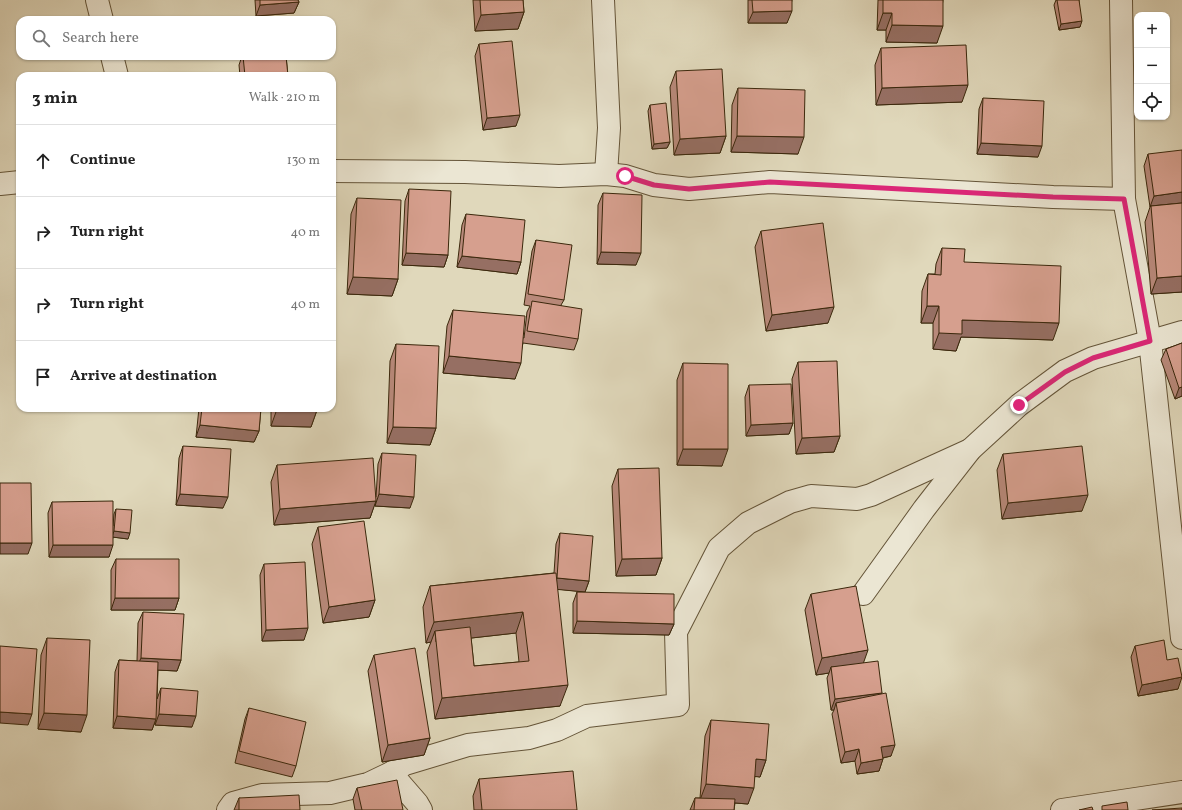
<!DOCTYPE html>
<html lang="en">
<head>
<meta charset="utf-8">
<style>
	:root { --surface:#fff; --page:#f2f2f2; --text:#222; --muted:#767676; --line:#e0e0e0 }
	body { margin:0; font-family:Vollkorn,serif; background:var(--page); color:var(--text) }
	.controls { position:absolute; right:12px; top:12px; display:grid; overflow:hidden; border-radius:8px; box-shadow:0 1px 3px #0004 }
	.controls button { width:36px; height:36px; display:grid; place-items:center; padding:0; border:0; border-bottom:1px solid var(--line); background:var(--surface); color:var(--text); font:20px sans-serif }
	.stop { position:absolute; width:12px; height:12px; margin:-9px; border:3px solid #db2777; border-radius:50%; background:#fff }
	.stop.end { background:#db2777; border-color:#fff; box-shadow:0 1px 4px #0008 }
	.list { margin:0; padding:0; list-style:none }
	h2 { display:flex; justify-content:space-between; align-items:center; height:52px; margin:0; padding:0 16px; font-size:17px }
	h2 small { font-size:13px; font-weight:400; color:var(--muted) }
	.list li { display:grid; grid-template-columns:26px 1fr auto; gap:12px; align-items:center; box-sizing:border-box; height:72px; padding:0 16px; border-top:1px solid var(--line) }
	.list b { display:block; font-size:15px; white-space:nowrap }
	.list em { font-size:13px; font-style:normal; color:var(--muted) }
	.icon { flex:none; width:22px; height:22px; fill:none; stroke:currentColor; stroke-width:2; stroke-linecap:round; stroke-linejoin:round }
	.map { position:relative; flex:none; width:1182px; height:810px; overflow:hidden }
	.search { position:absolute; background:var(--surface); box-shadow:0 1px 3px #0004; left:16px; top:16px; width:320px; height:44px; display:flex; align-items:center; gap:10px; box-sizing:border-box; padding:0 14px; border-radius:12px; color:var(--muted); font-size:15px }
	.panel { position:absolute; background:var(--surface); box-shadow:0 1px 3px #0004; left:16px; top:72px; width:320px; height:340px; border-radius:12px }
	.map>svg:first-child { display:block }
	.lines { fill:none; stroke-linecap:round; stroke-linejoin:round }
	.minor-casing { stroke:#645438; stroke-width:24 }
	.minor { stroke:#ebe6d3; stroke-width:22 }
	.wall { fill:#b8897a; stroke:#3b280c; fill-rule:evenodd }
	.shaded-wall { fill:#966f63; stroke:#3b280c }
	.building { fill:#d69f8e; stroke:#3b280c }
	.route { stroke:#db2777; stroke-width:5 }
</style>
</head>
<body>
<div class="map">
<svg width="1182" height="810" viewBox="0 0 1182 810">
	<rect width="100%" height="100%" fill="#e0d8bb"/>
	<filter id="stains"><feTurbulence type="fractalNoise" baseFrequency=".005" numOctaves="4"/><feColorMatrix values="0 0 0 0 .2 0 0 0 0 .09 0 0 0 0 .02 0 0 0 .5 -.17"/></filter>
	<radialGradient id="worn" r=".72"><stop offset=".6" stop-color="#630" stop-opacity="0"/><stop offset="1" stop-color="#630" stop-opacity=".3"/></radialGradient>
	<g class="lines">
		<defs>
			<g id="minor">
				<path d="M97 0 102 20"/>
				<path d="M603 0 609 128 606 174"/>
				<path d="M1121 0 1124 199 1150 341 1182 638"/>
				<path d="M112 56 117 76"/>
				<path d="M332 171 465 172 559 176 606 174 625 176 654 185 689 189 770 182 1053 197 1124 199"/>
				<path d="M0 184 20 182"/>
				<path d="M863 594 924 509 970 450 1019 405 1065 371 1093 358 1182 332"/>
				<path d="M391 773 417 803 421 810"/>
				<path d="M228 810 233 803 262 795 330 793 368 784 391 773 405 764 468 745 529 738 557 730 587 716 678 705 676 632 719 548 748 523 790 502 811 496 857 499 871 495 970 450"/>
				<path d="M1062 810 1182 792"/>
			</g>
		</defs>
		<use href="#minor" class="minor-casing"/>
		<use href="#minor" class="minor"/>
	</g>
	<g class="wall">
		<path d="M255 0H298L299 2 294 13 256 16Z"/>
		<path d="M473 0H523L524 12 518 29 475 31Z"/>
		<path d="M748 0H792L787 23H748Z"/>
		<path d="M878 0H943L937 43 886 42V30H877Z"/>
		<path d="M1056 0H1079L1080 27 1059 30 1054 5Z"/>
		<path d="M479 44 516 126 483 130 475 56Z"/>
		<path d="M881 48 962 102 876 105 875 65Z"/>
		<path d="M242 56H286L288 76H240L239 65Z"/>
		<path d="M676 71 726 136 720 153 674 155 670 87Z"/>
		<path d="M738 88 798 154 731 152 732 105Z"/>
		<path d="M983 98 1038 157 977 154 979 109Z"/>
		<path d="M650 105 670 142 667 148 652 149 648 111Z"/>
		<path d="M1148 154 1182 203V292L1151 294 1145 222 1150 207 1144 166Z"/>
		<path d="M409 189 448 255 444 267 402 265 405 201Z"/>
		<path d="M603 193 636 265 597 264 598 205Z"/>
		<path d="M357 198 398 279 392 296 347 294 351 214Z"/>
		<path d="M466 214 521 262 517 274 457 267 462 225Z"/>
		<path d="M761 231 828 323 766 331 755 247Z"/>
		<path d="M536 240 564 300 561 305 578 339 574 350 523 343 515 379 443 373 447 326 453 310 524 338 527 312 530 306 524 305 532 251Z"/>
		<path d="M942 248 964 262 1053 340 961 337 956 351 933 349V323H921L922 291 928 274H935L936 264Z"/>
		<path d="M1182 343V396L1175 399 1161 360 1166 349Z"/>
		<path d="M396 344 436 428 430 445 387 443 390 361Z"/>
		<path d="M798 362 840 436 834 452 796 454 792 379Z"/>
		<path d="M683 363 722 466 677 465V380Z"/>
		<path d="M749 385 793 423 789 434 746 436 745 397Z"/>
		<path d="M199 408H261L259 431 254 442 196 437Z"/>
		<path d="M271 408H317V410L311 427 271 426Z"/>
		<path d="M183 446 223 508 176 505 179 458Z"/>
		<path d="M382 453 410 508 375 506V503L370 518 274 525 271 482 277 465 376 497 378 464Z"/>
		<path d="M1003 454 1082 511 1002 519 997 470Z"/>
		<path d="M618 469 662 558 656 575 616 576 612 486Z"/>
		<path d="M52 502 113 526 114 514 116 509 128 539 113 537 109 557H49L48 513Z"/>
		<path d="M318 527 375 600 369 617 323 623 312 544Z"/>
		<path d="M560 533 589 581 585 592 557 589 560 706 435 719 427 652 431 642 426 643 423 607 430 586 554 573 556 544ZM516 633 519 662 474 666 471 638Z"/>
		<path d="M116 559 179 598 175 610H111V570Z"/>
		<path d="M264 564 304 640 262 641 260 575Z"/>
		<path d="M577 592 674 624 669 635 573 633V603Z"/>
		<path d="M811 594 863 662 882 693 881 694 891 756 883 758 879 771 857 774 855 761 841 763 832 714 834 710H831L827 678 829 673 816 675 805 610Z"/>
		<path d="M143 612 181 660 177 671 158 670 157 699 161 688 192 727 155 725V721L152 730 113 728 115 672 119 660 137 661 138 623Z"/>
		<path d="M47 638 81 732 38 729 41 655Z"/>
		<path d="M1135 646 1167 660 1178 689 1138 696 1131 657Z"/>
		<path d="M374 655 430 738 424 755 382 762 368 671Z"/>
		<path d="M249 708 296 766 292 777 235 763 245 719Z"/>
		<path d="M711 720 766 760 760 777 755 776 748 804 735 803 734 810H690L695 798H700L705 736Z"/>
		<path d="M479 779 577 810H474L473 796Z"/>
		<path d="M357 788 403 810H355L353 799Z"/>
		<path d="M239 798 300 810H234Z"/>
	</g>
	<g class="shaded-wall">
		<path d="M299 2 294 13 256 16 260 5Z"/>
		<path d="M792 11 787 23H748L753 12Z"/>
		<path d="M524 12 518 29 475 31 481 15Z"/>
		<path d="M883 13H892L886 30H877Z"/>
		<path d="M1082 21 1080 27 1059 30 1061 24Z"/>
		<path d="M892 25 943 26 937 43 886 42Z"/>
		<path d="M968 85 962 102 876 105 882 88Z"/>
		<path d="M520 115 516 126 483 130 487 118Z"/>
		<path d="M726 136 720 153 674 155 680 139Z"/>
		<path d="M737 136 804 137 798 154 731 152Z"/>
		<path d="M670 142 667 148 652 149 654 144Z"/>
		<path d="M981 143 1042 146 1038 157 977 154Z"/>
		<path d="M1182 192V203L1151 206 1150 207 1154 196Z"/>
		<path d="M601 252 641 253 636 265 597 264Z"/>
		<path d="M406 253 448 255 444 267 402 265Z"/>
		<path d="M462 256 521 262 517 274 457 267Z"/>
		<path d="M1182 276V292L1151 294 1157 278Z"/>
		<path d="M353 277 398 279 392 296 347 294Z"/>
		<path d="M927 306H939L933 323H921Z"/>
		<path d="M834 307 828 323 766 331 772 315Z"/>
		<path d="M962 320 1059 323 1053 340 961 337 956 351 933 349 939 333Z"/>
		<path d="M449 356 521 363 515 379 443 373Z"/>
		<path d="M1182 387V396L1175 399 1179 388Z"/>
		<path d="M277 409 317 410 311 427 271 426Z"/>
		<path d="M793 423 789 434 746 436 751 425Z"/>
		<path d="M200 425 259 431 254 442 196 437Z"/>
		<path d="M393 427 436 428 430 445 387 443Z"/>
		<path d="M840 436 834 452 796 454 802 438Z"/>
		<path d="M683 449H728L722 466 677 465Z"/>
		<path d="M180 494 228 497 223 508 176 505Z"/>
		<path d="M379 494 414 497 410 508 375 506Z"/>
		<path d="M1088 495 1082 511 1002 519 1008 503Z"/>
		<path d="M376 501 370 518 274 525 280 509Z"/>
		<path d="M114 531 130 533 128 539 112 537Z"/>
		<path d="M0 543H32L28 554H0Z"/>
		<path d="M53 545H113L109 557H49Z"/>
		<path d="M662 558 656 575 616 576 622 559Z"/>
		<path d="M557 578 589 581 585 592 553 589Z"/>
		<path d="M115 598H179L175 610H111Z"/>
		<path d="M375 600 369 617 323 623 329 607Z"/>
		<path d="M523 612 516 633 436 642 435 631 431 642 426 643 434 622Z"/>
		<path d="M577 621 674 624 669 635 573 633Z"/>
		<path d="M308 628 304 640 262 641 266 630Z"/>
		<path d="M868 650 862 667H831L829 673 816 675 822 658Z"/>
		<path d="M141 658 181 660 177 671 136 669Z"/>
		<path d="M1182 677 1178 689 1138 696 1142 685Z"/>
		<path d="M568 685 560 706 435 719 442 698Z"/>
		<path d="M882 693 878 704 836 703 834 710H831L835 699Z"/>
		<path d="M0 712 32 714 28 725 0 723Z"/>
		<path d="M44 713 87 715 81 732 38 729Z"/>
		<path d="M159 714 196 716 192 727 155 725Z"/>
		<path d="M117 716 156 719 152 730 113 728Z"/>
		<path d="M430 738 424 755 382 762 388 745Z"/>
		<path d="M895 745 891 756 877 759 881 747Z"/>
		<path d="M859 749 855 761 841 763 845 752Z"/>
		<path d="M756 759 766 760 760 777 750 776Z"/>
		<path d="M883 759 879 771 857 774 861 763Z"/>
		<path d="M706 784 754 788 748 804 700 800Z"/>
	</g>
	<g class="building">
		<path d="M260 0H298L299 2 260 5Z"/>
		<path d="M480 0H523L524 12 481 15Z"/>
		<path d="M752 0H792V11L753 12Z"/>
		<path d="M883 0H943V26L892 25V13H883Z"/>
		<path d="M1057 0H1079L1082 21 1061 24Z"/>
		<path d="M512 41 520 115 487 118 479 44Z"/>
		<path d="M966 45 968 85 882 88 881 48Z"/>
		<path d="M243 56H286L288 76H245Z"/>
		<path d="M722 69 726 136 680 139 676 71Z"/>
		<path d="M738 88 805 90 804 137 737 136Z"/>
		<path d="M983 98 1044 101 1042 146 981 143Z"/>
		<path d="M666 103 670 142 654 144 650 105Z"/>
		<path d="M1182 150V192L1154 196 1148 154Z"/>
		<path d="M409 189 451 191 448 255 406 253Z"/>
		<path d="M603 193 642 195 641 253 601 252Z"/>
		<path d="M357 198 401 200 398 279 353 277Z"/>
		<path d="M1182 203V276L1157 278 1151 206Z"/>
		<path d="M466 214 525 220 521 262 462 256Z"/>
		<path d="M823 223 834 307 772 315 761 231Z"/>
		<path d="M536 240 572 245 564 300 528 294Z"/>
		<path d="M942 248 965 249 964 262 1061 266 1059 323 962 320V334L939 333V306H927L928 274 941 275Z"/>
		<path d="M532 301 582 309 578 339 527 331Z"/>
		<path d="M453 310 525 316 521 363 449 356Z"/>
		<path d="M1182 343V387L1179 388 1166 349Z"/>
		<path d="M396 344 439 346 436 428 393 427Z"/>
		<path d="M837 361 840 436 802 438 798 362Z"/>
		<path d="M683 363 728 364V449H683Z"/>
		<path d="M791 384 793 423 751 425 749 385Z"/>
		<path d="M202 408H261L259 431 200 425Z"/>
		<path d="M277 408H317V410L277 409Z"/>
		<path d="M183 446 231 449 228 497 180 494Z"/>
		<path d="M1082 446 1088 495 1008 503 1003 454Z"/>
		<path d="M382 453 416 455 414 497 379 494Z"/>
		<path d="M373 458 376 501 280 509 277 465Z"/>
		<path d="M659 468 662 558 622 559 618 469Z"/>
		<path d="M0 483H31L32 543H0Z"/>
		<path d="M113 501V545H53L52 502Z"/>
		<path d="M116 509 132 510 130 533 114 531Z"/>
		<path d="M364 521 375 600 329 607 318 527Z"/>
		<path d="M560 533 593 536 589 581 557 578Z"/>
		<path d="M116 559H179V598H115Z"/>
		<path d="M305 562 308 628 266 630 264 564Z"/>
		<path d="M556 573 568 685 442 698 435 631 470 627 474 666 529 661 523 612 434 622 430 586Z"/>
		<path d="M856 586 868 650 822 658 811 594Z"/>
		<path d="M577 592 674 594V624L577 621Z"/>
		<path d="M143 612 184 614 181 660 141 658Z"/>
		<path d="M47 638 90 640 87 715 44 713Z"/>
		<path d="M1164 640 1167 660 1178 658 1182 677 1142 685 1135 646Z"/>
		<path d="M0 646 37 649 32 714 0 712Z"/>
		<path d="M415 648 430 738 388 745 374 655Z"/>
		<path d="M119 660 158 662 156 719 117 716Z"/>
		<path d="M878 661 882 693 835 699 831 667Z"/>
		<path d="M161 688 198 691 196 716 159 714Z"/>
		<path d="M886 693 895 745 881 747 883 759 861 763 859 749 845 752 836 703Z"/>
		<path d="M249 708 306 722 296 766 239 751Z"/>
		<path d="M711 720 769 724 766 760 756 759 754 788 706 784Z"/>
		<path d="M573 771 577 810H482L479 779Z"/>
		<path d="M397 780 403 810H362L357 788Z"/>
		<path d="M299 795 300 810H239V798Z"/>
		<path d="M695 798 735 799 734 810H694Z"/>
		<path d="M1127 802 1128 810H1102V806Z"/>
		<path d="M1092 807 1093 810H1079Z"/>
		<path d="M1182 808V810H1152Z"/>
	</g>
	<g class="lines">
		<path class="route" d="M625 176 654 185 689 189 770 182 1053 197 1124 199 1150 341 1093 358 1065 372 1019 405"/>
	</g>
	<rect width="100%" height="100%" filter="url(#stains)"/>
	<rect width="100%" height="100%" fill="url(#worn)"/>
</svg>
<div class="controls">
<button>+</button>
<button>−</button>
<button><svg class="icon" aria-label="locate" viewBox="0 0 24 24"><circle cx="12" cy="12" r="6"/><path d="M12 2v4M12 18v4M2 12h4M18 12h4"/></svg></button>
</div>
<div class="stop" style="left:625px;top:176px"></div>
<div class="stop end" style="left:1019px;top:405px"></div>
<div class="search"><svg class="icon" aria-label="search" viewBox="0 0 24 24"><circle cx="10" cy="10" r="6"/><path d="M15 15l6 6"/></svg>Search here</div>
<section class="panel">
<h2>3 min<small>Walk · 210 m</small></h2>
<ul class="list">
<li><svg class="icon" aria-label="ahead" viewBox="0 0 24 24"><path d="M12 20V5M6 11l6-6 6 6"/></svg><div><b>Continue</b></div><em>130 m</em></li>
<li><svg class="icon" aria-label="right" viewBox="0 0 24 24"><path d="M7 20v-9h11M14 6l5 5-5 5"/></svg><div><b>Turn right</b></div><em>40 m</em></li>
<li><svg class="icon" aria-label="right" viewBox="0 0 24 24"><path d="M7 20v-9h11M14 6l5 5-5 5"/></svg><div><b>Turn right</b></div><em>40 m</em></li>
<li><svg class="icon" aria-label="arrive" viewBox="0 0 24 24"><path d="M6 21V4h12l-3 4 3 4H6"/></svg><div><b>Arrive at destination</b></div></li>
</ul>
</section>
</div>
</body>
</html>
